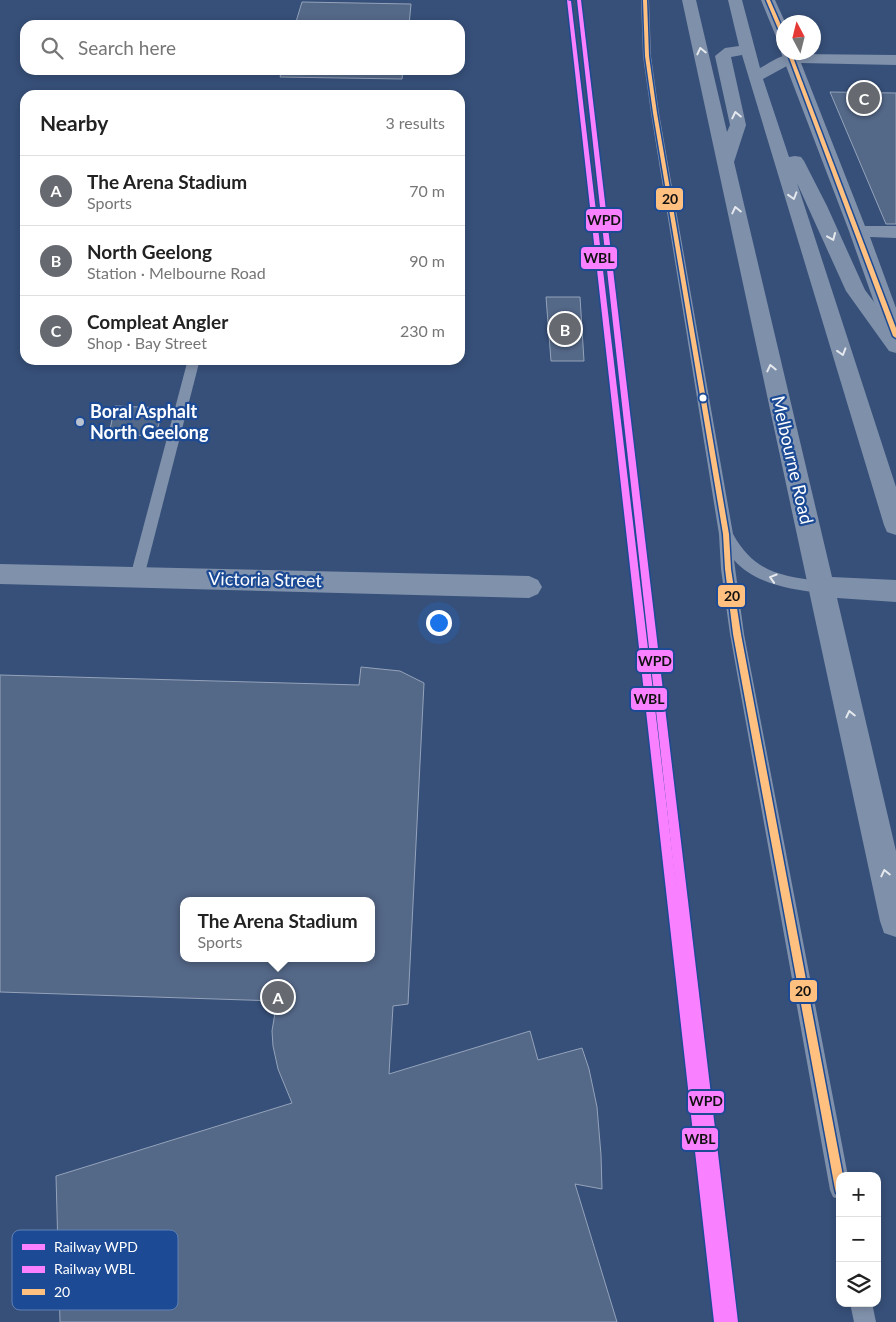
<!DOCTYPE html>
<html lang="en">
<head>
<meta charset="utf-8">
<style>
	:root { --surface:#fff; --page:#f6f6f6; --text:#222; --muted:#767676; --line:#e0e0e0; --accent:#666a70 }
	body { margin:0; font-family:Lato,sans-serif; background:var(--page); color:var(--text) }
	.controls { position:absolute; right:15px; bottom:15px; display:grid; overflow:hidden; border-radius:10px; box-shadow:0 2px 8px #0003 }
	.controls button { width:45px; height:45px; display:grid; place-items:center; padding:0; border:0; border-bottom:1px solid var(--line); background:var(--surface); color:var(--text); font:25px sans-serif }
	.compass { position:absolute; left:776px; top:15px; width:45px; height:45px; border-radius:50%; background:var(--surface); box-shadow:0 2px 8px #0003; rotate:353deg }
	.you { position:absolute; left:438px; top:622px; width:18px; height:18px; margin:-12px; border:4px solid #fff; border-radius:50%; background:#1a73e8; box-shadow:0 0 0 8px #1a73e833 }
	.badge { display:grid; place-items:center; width:32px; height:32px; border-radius:50%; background:var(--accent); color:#fff; font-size:16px; font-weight:700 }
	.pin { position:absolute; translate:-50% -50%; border:2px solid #fff; box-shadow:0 1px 5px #0006 }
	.popup { position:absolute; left:180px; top:897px; width:195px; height:65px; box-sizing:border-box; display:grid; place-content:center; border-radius:10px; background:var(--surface); filter:drop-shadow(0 1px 4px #0005); font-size:16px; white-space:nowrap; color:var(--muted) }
	.popup b { font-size:19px; color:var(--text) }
	.popup::after { content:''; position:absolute; left:50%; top:100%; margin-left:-10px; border:10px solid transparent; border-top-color:var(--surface) }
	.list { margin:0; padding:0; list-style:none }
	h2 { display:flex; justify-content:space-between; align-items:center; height:65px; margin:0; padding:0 20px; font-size:21px }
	h2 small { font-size:16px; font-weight:400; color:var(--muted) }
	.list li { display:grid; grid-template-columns:32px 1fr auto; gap:15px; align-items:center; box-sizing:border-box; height:70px; padding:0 20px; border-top:1px solid var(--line) }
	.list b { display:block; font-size:19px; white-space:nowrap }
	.list p { margin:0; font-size:16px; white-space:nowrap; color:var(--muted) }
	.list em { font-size:16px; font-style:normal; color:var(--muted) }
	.icon { flex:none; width:28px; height:28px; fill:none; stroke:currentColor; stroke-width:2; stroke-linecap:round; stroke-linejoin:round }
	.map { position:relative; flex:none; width:896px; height:1322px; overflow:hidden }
	.search { position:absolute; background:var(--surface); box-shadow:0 2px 8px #0003; left:20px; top:20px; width:445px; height:55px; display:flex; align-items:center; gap:12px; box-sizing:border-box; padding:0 18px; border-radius:15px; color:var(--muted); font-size:19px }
	.panel { position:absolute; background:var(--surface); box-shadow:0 2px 8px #0003; left:20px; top:90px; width:445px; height:275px; border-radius:15px }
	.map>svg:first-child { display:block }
	.building { fill:#546888; stroke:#94a3ba; fill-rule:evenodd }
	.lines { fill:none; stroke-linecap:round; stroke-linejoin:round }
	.lane { fill:#8091ab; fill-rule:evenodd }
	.street { fill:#8091ab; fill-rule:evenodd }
	.highway { fill:#7f90aa; fill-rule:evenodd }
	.bus-1-casing { stroke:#1c4a94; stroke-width:3 }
	.bus-1 { fill:#ffc080; fill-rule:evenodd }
	.rail-1-casing { stroke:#1c4a94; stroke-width:3 }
	.rail-2-casing { stroke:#1c4a94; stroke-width:3 }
	.rail-1 { fill:#f980ff; fill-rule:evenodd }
	.rail-2 { fill:#f980ff; fill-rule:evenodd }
	.oneway { stroke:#e5e9ee }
	.oneway2 { stroke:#e6e9ee }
	.bus-dot { fill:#fff; stroke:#1c4a94; stroke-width:2 }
	.poi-dot { fill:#b9c2d0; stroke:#1c4a94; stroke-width:2 }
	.labels { text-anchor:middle; stroke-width:4.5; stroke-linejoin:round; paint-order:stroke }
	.poi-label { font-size:18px; font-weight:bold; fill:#fff; stroke:#1c4a94; text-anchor:start }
	.street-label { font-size:18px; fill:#fff; stroke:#1c4a94 }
	.key { fill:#1c4a94; stroke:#6080b4; stroke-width:1 }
	.key-label { font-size:14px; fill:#fff }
	.line-badge { stroke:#1c4a94; stroke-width:2 }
	.pale-badge-label { font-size:14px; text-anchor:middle; font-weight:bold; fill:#111 }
</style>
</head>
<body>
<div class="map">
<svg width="896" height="1322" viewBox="0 0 896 1322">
	<rect width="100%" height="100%" fill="#375079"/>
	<g class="building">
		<path d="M302 2 411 4 409 25H295Z"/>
		<path d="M282 70H403L402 79 280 77Z"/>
		<path d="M830 92 896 93V224H886Z"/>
		<path d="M546 297H580L584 361H551Z"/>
		<path d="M115 406 164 408 155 436 109 434Z"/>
		<path d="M361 667 400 671 424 683 408 1004 393 1006 389 1074 530 1031 538 1060 582 1048 589 1069 597 1107 601 1155 602 1189 575 1184 617 1322H60L56 1176 292 1103 278 1069 273 1046 272 1031 277 1001 0 992V675L359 685ZM184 901H372V958H184Z"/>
	</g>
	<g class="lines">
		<g class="lane">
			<path d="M641 0H649L651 56 659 113 733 534C754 572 780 576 820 581L825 583 827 587 825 591 820 593C790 589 755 584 734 560L744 634 848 1176H840V1200L833 1197 830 1190 730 634 721 569 719 534 651 113 643 56Z"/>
			<path d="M190 360H197L199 363 144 577 142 581 137 583 132 581 130 577 187 363Z"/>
			<path d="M850 1303H872L876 1322H854Z"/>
		</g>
		<g class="street">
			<path d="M761 0H775L785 22 784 43 779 42 777 39Z"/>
			<path d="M784 49V52L797 54 896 55V65L801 63 865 226H896V238L870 237 896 308V343L889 341 886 336 849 231 783 58 781 52Z"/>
			<path d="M0 564 529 576 538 580 542 587 538 594 529 598 0 584Z"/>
		</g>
		<path class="highway" d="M682 0H696L727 132 730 125 715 56 725 48 739 46 728 0H742L760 68C771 62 784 52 796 55L799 58 796 61 763 79 789 157 795 156 801 157 804 161 827 206 865 290 896 331V353L889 351 846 291 797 183 896 487V535L887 532 884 525 742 55 731 57 746 125 734 162 832 577 896 580V602L837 598 896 851V937L884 933 880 921Z"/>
		<defs>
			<g id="bus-1">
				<path d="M643 0H647L649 56 657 113 729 534 731 569 741 634 843 1176H840V1194L836 1193 835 1189 733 634 725 569 723 534 653 113 645 56Z"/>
				<path d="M766 0H770L784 32V39L782 38Z"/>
				<path d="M787 52H791L896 328V338L893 336Z"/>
			</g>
		</defs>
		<use href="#bus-1" class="bus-1-casing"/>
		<use href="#bus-1" class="bus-1"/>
		<defs>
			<path id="rail-1" d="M577 0H581L738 1322H724Z"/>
			<path id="rail-2" d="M567 0 571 1 728 1322H714Z"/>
		</defs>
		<use href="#rail-1" class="rail-1-casing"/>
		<use href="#rail-2" class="rail-2-casing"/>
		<use href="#rail-1" class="rail-1"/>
		<use href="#rail-2" class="rail-2"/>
	</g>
	<defs><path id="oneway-chevron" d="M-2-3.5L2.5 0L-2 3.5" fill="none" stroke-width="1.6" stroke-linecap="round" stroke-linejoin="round" transform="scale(1.25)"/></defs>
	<g class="oneway">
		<use href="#oneway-chevron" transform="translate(701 51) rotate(-103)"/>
		<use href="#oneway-chevron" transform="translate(736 115) rotate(-102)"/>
		<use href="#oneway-chevron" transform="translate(793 196) rotate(73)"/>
		<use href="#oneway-chevron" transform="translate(736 210) rotate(-103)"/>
		<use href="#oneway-chevron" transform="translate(832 237) rotate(67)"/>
		<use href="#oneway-chevron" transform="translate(842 352) rotate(73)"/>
		<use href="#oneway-chevron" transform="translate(771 368) rotate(-103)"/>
		<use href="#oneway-chevron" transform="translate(850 714) rotate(-103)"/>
		<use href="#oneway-chevron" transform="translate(885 873) rotate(-103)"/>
	</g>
	<use class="oneway2" href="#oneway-chevron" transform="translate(773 578) rotate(-163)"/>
	<circle class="bus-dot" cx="703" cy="398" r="4.5"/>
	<circle class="poi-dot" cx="80" cy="422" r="5"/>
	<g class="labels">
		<g class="poi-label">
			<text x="90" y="418">Boral Asphalt<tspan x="90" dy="21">North Geelong</tspan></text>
		</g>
		<g class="street-label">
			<text transform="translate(792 460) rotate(77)" y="6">Melbourne Road</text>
			<text transform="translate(265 580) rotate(1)" y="6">Victoria Street</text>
		</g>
	</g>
	<rect x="12" y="1230" width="166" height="80" rx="8" class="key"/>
	<rect x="22" y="1244" width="23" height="6" fill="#f980ff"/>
	<rect x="22" y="1266" width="23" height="7" fill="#f980ff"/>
	<rect x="22" y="1289" width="23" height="6" fill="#ffc080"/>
	<g class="key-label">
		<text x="54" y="1252">Railway WPD</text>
		<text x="54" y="1274">Railway WBL</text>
		<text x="54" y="1297">20</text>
	</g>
	<g class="line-badge">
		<rect x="655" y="187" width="29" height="24" rx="5" fill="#ffc080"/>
		<rect x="585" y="208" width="38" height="24" rx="5" fill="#f980ff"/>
		<rect x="580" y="246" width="38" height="24" rx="5" fill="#f980ff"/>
		<rect x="717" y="584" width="29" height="24" rx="5" fill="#ffc080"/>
		<rect x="636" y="649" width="38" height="24" rx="5" fill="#f980ff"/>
		<rect x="630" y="687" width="38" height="24" rx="5" fill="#f980ff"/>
		<rect x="789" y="979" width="29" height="24" rx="5" fill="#ffc080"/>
		<rect x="687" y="1090" width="38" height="24" rx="5" fill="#f980ff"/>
		<rect x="681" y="1127" width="38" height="24" rx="5" fill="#f980ff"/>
	</g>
	<g class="pale-badge-label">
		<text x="670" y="204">20</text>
		<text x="604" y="225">WPD</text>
		<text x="599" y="263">WBL</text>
		<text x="732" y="601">20</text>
		<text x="655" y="666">WPD</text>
		<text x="649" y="704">WBL</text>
		<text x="803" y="996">20</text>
		<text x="706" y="1106">WPD</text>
		<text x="700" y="1144">WBL</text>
	</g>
</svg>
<div class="controls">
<button>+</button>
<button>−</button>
<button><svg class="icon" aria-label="layers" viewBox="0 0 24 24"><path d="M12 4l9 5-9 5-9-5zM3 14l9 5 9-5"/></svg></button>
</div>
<svg class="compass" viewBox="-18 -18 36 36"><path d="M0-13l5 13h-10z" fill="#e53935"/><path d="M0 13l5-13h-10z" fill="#767676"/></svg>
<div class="you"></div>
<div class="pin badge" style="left:278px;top:997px">A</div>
<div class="popup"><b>The Arena Stadium</b>Sports</div>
<div class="pin badge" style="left:565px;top:329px">B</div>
<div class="pin badge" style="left:864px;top:98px">C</div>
<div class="search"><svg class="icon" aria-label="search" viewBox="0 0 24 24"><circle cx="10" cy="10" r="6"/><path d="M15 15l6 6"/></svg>Search here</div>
<section class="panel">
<h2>Nearby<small>3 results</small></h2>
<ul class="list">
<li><span class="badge">A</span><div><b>The Arena Stadium</b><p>Sports</p></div><em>70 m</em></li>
<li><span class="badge">B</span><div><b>North Geelong</b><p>Station · Melbourne Road</p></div><em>90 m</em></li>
<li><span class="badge">C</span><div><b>Compleat Angler</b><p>Shop · Bay Street</p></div><em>230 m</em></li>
</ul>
</section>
</div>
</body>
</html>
